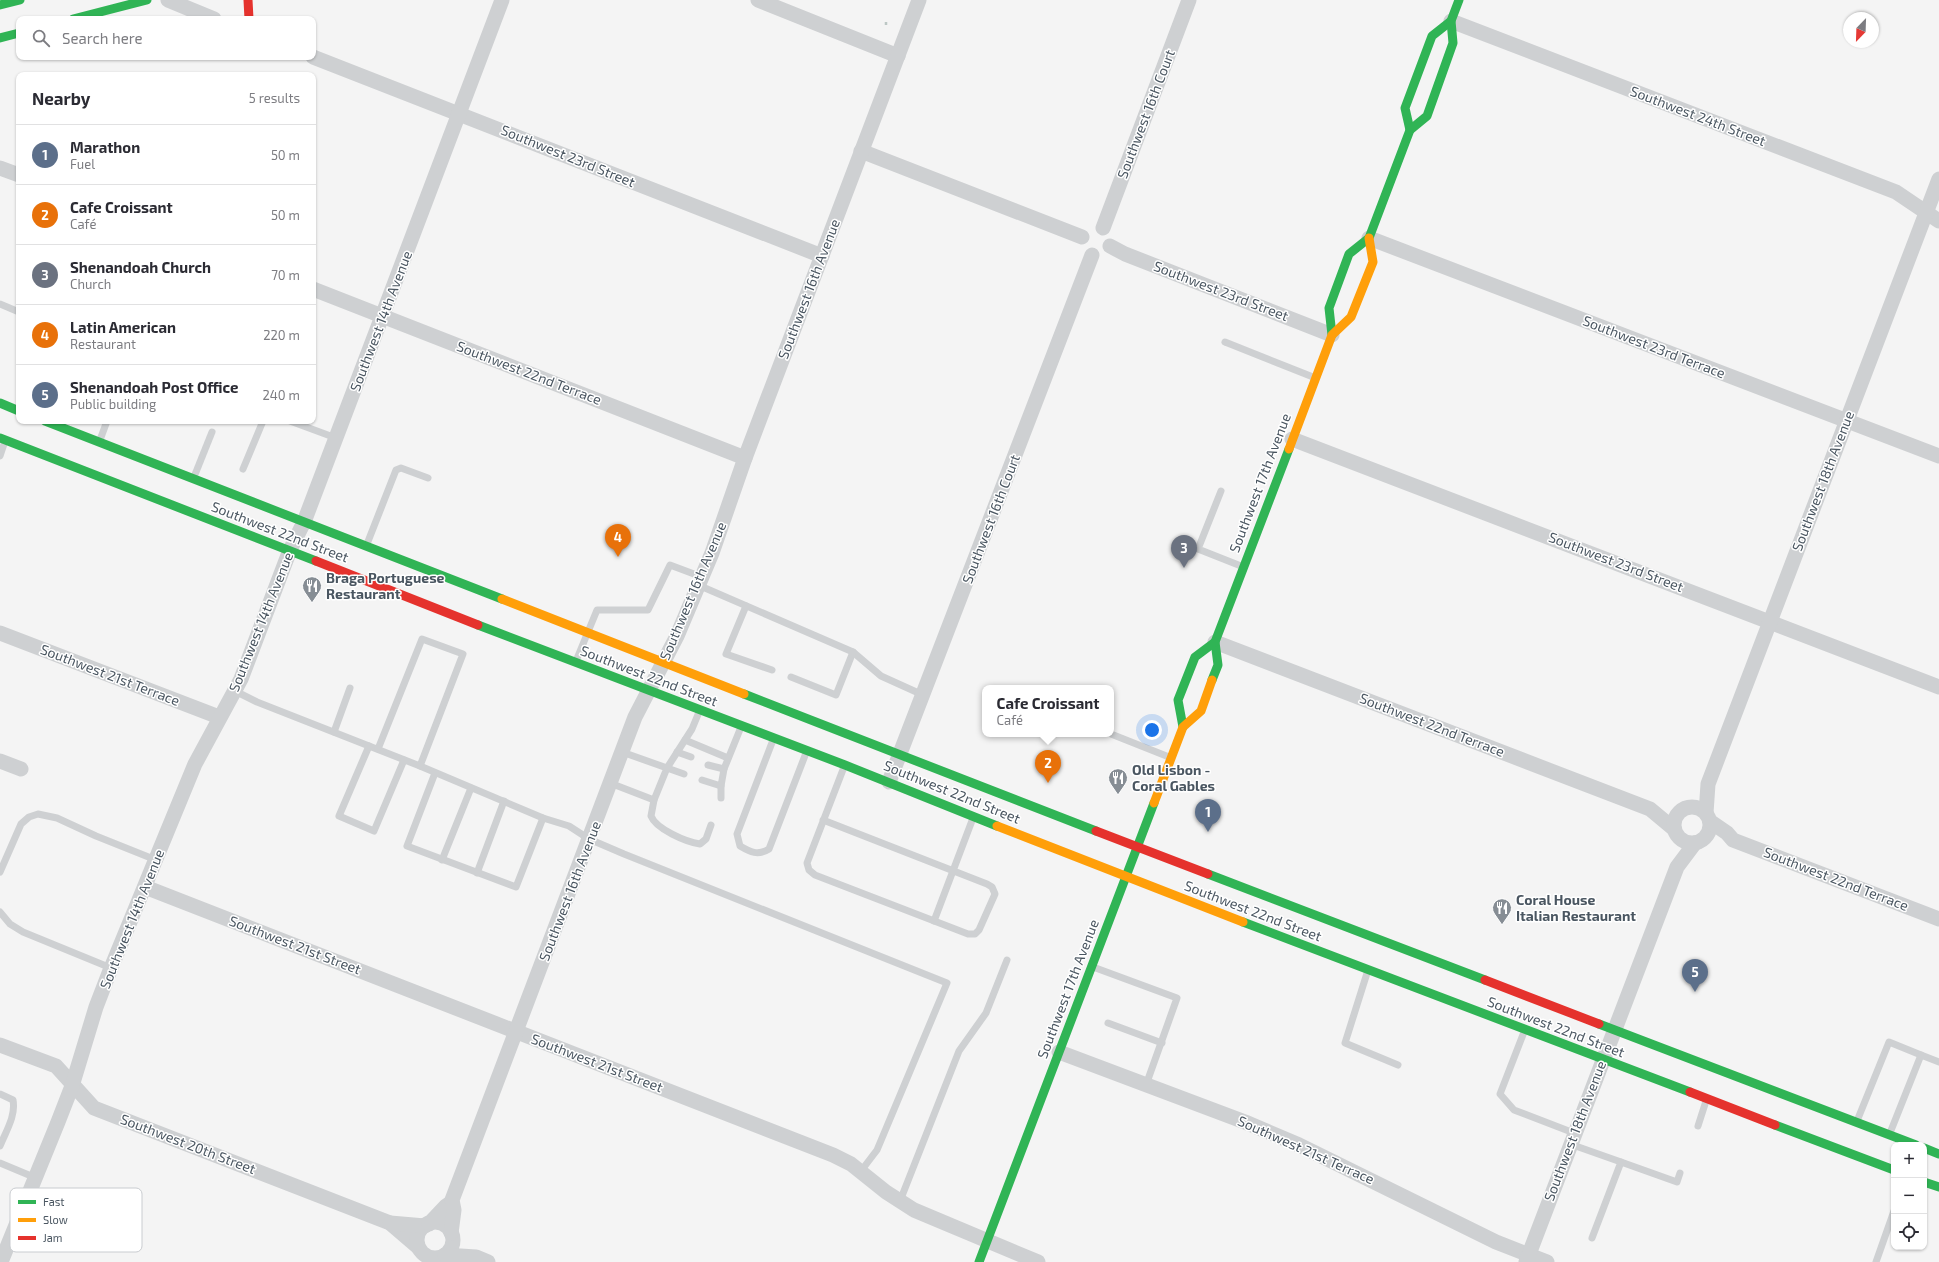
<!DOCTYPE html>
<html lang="en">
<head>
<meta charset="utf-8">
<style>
	:root { --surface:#fff; --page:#f2f2f3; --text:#2b2b33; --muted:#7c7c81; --line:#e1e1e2; --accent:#868d94 }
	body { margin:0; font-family:"Exo 2",sans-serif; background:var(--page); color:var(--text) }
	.controls { position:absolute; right:12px; bottom:12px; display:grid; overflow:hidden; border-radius:8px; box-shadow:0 1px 3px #0004 }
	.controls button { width:36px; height:36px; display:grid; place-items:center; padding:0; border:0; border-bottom:1px solid var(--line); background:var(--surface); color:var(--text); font:20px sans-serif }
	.compass { position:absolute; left:1843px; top:12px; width:36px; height:36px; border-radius:50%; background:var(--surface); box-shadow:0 1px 3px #0004; rotate:203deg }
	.you { position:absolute; left:1152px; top:730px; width:14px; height:14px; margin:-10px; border:3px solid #fff; border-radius:50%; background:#1a73e8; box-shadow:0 0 0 6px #1a73e833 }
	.badge { display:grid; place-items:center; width:26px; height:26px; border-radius:50%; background:var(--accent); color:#fff; font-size:13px; font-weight:700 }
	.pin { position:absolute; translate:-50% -33px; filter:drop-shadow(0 1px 2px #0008) }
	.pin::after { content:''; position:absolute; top:21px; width:14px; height:12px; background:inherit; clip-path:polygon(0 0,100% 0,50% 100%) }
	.popup { position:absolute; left:982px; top:685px; width:132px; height:52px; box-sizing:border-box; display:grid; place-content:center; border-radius:8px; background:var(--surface); filter:drop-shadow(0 1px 3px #0005); font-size:13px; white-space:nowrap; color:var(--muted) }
	.popup b { font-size:15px; color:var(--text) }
	.popup::after { content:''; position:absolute; left:50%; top:100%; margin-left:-8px; border:8px solid transparent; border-top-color:var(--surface) }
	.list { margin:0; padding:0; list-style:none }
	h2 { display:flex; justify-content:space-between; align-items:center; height:52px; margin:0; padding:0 16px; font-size:17px }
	h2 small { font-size:13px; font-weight:400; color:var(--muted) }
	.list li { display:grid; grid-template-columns:26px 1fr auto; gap:12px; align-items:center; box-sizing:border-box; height:60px; padding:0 16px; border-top:1px solid var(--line) }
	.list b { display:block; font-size:15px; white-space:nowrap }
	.list p { margin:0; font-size:13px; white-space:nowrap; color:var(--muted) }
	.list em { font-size:13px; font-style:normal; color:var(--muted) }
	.icon { flex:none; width:22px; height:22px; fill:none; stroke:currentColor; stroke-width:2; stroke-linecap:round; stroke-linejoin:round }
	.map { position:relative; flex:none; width:1939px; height:1262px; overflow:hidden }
	.search { position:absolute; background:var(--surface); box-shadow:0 1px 3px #0004; left:16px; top:16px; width:300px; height:44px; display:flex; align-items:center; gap:10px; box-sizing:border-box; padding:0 14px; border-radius:8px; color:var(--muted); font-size:15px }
	.panel { position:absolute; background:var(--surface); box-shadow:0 1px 3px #0004; left:16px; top:72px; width:300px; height:352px; border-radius:8px }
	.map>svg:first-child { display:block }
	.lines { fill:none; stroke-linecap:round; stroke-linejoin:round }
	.path { stroke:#bcc7c4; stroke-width:2.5; stroke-dasharray:3 2; stroke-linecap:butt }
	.lane { stroke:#ced0d2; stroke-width:7 }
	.street { stroke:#ced0d2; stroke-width:15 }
	.fast { stroke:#30b455; stroke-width:9 }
	.slow { stroke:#ff9f0a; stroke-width:9 }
	.jam { stroke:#e5322d; stroke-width:9 }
	.labels { text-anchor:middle; stroke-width:3; stroke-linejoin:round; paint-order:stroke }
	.street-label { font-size:14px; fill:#4a5661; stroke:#fff }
	.poi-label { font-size:14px; font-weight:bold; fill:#4a5661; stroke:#fff; text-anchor:start }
	.key { fill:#fff; stroke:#c9ccd0; stroke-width:1 }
	.key-label { font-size:11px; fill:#4a5661 }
</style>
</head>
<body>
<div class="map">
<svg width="1939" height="1262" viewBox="0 0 1939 1262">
	<rect width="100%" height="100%" fill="#f4f4f4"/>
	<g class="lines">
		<path class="path" d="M886 22V27"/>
		<g class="lane">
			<path d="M0 304 19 312"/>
			<path d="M1225 342 1313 377"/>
			<path d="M290 421 336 438"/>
			<path d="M100 440 107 421"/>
			<path d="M0 456 5 441"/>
			<path d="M243 469 263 421"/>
			<path d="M194 477 212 432"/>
			<path d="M1221 491 1198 549 1241 566"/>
			<path d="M367 544 396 470 401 468 428 478"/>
			<path d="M698 585 853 652 881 676 923 695"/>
			<path d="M746 606 726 654 772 670"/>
			<path d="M576 661 597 610H648L670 565 702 577"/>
			<path d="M791 677 836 695 853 652"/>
			<path d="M235 691 257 702 420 766 543 818 569 826 589 839 624 854 947 983 877 1150 861 1171"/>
			<path d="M334 732 350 688"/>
			<path d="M1111 734 1169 757"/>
			<path d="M685 740 728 758"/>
			<path d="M773 740 737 834 740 846C750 852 758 856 769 849L806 753"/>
			<path d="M369 746 339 816 374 831 404 760"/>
			<path d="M378 749 422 639 463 654 420 766"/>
			<path d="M622 752 667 768 654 800 651 816C656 829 686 842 700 844L706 839 711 825"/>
			<path d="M677 752 691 757"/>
			<path d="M724 769 741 727"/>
			<path d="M435 773 407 846 516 887 543 818"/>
			<path d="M684 774 667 768 692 729 699 712"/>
			<path d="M702 780 721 786 724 769 708 765"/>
			<path d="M610 783 654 800"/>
			<path d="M721 786V798"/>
			<path d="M823 820 987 884 992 887 995 894 979 930 975 934H968L815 875 809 870 807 863 844 767"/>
			<path d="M442 860 471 788"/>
			<path d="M0 872 21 824 29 817 38 814 57 818 96 836 156 860"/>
			<path d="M477 873 504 801"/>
			<path d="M0 912 10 924 23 932 111 968"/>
			<path d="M934 921 973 818"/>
			<path d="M1093 967 1177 998 1146 1085"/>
			<path d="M1368 970 1345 1043 1398 1065"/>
			<path d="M1108 1023 1162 1043"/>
			<path d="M1524 1032 1500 1094 1514 1110 1574 1133"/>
			<path d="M0 1094 13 1100C16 1116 6 1131 0 1146"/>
			<path d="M1857 1121 1889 1042 1921 1055"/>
			<path d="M1698 1126 1706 1101"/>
			<path d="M1890 1133 1921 1055 1939 1062"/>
			<path d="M1570 1144 1621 1162 1592 1238"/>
			<path d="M1621 1162 1677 1182 1680 1173"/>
			<path d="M0 1163 36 1178"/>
			<path d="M900 1201 959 1051 986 1013 1007 960"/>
			<path d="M1876 1262 1894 1211"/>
		</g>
		<g class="street">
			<path d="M168 0 214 19"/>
			<path d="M758 0 898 56"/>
			<path d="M1451 21 1896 192 1939 221"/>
			<path d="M313 57 822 256"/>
			<path d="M861 151 1082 237"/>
			<path d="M0 168 19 175"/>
			<path d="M1103 228 1189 0"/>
			<path d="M1369 238 1939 456"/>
			<path d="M1110 246 1125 254 1332 335"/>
			<path d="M313 289 745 458"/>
			<path d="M1292 439 1939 687"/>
			<path d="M0 633 219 717"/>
			<path d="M1215 642 1650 809 1674 829"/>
			<path d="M0 761 21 769"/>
			<path d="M889 782 1092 255"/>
			<circle cx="1692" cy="825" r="18"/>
			<path d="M1706 813 1708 784 1939 179"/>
			<path d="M1711 822 1727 833 1733 840 1939 919"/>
			<path d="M145 887 833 1155 851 1164 886 1192 914 1210 1038 1262"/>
			<path d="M0 1045 56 1066 94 1108 390 1223 418 1247"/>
			<path d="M1059 1052 1245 1122 1299 1145 1496 1242 1547 1262"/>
			<circle cx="435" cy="1240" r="18"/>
			<path d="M390 1223 425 1226"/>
			<path d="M429 1224 446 1206 452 1202"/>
			<path d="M451 1233 454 1210 452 1200 635 717 677 636 712 553 745 458 919 0"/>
			<path d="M445 1255 476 1257 488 1262"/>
			<path d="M1 1262 58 1122 72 1086 96 1007 111 968 195 764 241 679 290 550 304 522 502 0"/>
			<path d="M1526 1262 1677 867 1695 843"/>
		</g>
		<g class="fast">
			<path d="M0 5 20 0"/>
			<path d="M73 19 147 0"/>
			<path d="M0 38 19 33"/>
			<path d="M1410 130 1405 108 1432 36 1451 21"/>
			<path d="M1332 335 1329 308 1349 254 1369 238 1410 130 1427 116 1453 43 1451 21 1459 0"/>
			<path d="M0 403 19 411"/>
			<path d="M45 421 502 599"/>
			<path d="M0 438 316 561"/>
			<path d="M478 625 845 765 997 826"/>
			<path d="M1212 680 1218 665 1215 642 1289 449"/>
			<path d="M744 694 1096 831"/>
			<path d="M1183 727 1178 700 1195 657 1215 642"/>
			<path d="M1208 874 1485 980"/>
			<path d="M1243 922 1690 1092"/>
			<path d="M1599 1024 1916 1145"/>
			<path d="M1775 1125 1894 1170"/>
			<path d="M1924 1148 1939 1154"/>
			<path d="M1924 1182 1939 1187"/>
			<path d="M979 1262 1154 803"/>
		</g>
		<g class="slow">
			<path d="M1289 449 1332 335 1351 317 1373 262 1369 238"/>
			<path d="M502 599 744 694"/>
			<path d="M1154 803 1183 727 1201 711 1212 680"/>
			<path d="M997 826 1243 922"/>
		</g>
		<g class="jam">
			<path d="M248 0 249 19"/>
			<path d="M316 561 478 625"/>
			<path d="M1096 831 1208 874"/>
			<path d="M1485 980 1599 1024"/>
			<path d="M1690 1092 1775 1125"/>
		</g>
	</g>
	<defs>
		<symbol id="restaurant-pin" viewBox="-11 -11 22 30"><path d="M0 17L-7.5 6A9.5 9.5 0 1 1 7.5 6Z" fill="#868d94" stroke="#fff"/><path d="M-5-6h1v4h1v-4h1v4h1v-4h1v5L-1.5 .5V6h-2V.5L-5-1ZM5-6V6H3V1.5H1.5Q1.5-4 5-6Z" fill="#fff"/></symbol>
	</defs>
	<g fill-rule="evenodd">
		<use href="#restaurant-pin" x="301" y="575" width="22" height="30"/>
		<use href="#restaurant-pin" x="1107" y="767" width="22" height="30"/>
		<use href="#restaurant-pin" x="1491" y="897" width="22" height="30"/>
	</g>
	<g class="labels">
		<g class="street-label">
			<text transform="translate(1146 114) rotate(-69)" y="5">Southwest 16th Court</text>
			<text transform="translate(1698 116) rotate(21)" y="5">Southwest 24th Street</text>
			<text transform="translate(568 156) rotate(22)" y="5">Southwest 23rd Street</text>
			<text transform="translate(809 289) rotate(-69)" y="5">Southwest 16th Avenue</text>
			<text transform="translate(1221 291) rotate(21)" y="5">Southwest 23rd Street</text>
			<text transform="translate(381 321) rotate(-69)" y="5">Southwest 14th Avenue</text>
			<text transform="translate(1654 347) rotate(21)" y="5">Southwest 23rd Terrace</text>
			<text transform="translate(529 373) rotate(21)" y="5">Southwest 22nd Terrace</text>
			<text transform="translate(1823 481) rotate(-69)" y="5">Southwest 18th Avenue</text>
			<text transform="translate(1260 483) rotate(-69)" y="5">Southwest 17th Avenue</text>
			<text transform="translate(991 519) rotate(-69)" y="5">Southwest 16th Court</text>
			<text transform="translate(280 532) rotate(21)" y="5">Southwest 22nd Street</text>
			<text transform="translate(1616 562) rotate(21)" y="5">Southwest 23rd Street</text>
			<text transform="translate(693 591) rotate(-67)" y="5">Southwest 16th Avenue</text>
			<text transform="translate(261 622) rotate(-68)" y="5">Southwest 14th Avenue</text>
			<text transform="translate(110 675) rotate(21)" y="5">Southwest 21st Terrace</text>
			<text transform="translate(649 676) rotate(21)" y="5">Southwest 22nd Street</text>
			<text transform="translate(1432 725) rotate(21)" y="5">Southwest 22nd Terrace</text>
			<text transform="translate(952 792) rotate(22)" y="5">Southwest 22nd Street</text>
			<text transform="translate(1836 879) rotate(21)" y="5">Southwest 22nd Terrace</text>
			<text transform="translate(570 891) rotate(-69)" y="5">Southwest 16th Avenue</text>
			<text transform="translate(1253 911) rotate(21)" y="5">Southwest 22nd Street</text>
			<text transform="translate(132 919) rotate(-68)" y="5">Southwest 14th Avenue</text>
			<text transform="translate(295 945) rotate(21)" y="5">Southwest 21st Street</text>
			<text transform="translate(1068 989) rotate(-69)" y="5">Southwest 17th Avenue</text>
			<text transform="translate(1556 1027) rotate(21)" y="5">Southwest 22nd Street</text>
			<text transform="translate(597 1063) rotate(21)" y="5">Southwest 21st Street</text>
			<text transform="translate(1575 1131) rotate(-69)" y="5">Southwest 18th Avenue</text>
			<text transform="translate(188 1144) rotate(21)" y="5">Southwest 20th Street</text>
			<text transform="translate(1306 1150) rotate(24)" y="5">Southwest 21st Terrace</text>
		</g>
		<g class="poi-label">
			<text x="326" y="583">Braga Portuguese<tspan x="326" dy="16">Restaurant</tspan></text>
			<text x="1132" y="775">Old Lisbon -<tspan x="1132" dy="16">Coral Gables</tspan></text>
			<text x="1516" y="905">Coral House<tspan x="1516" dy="16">Italian Restaurant</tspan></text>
		</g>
	</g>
	<rect x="10" y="1188" width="132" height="64" rx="6" class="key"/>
	<rect x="18" y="1200" width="18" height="4" fill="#30b455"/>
	<rect x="18" y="1218" width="18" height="4" fill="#ff9f0a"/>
	<rect x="18" y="1236" width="18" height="4" fill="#e5322d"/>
	<g class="key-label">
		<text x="43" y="1206">Fast</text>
		<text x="43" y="1224">Slow</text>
		<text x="43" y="1242">Jam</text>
	</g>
</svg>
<div class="controls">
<button>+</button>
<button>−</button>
<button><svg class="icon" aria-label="locate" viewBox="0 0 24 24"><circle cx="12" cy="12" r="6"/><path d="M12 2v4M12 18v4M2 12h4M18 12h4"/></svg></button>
</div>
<svg class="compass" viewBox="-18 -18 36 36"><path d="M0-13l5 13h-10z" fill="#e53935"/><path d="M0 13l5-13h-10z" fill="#7c7c81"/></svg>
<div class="you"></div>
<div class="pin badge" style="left:1208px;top:832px;background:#5c6f8a">1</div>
<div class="pin badge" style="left:1048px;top:783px;background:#e8710a">2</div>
<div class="popup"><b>Cafe Croissant</b>Café</div>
<div class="pin badge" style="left:1184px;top:568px;background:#6b7280">3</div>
<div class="pin badge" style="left:618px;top:557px;background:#e8710a">4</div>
<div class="pin badge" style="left:1695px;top:992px;background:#5c6f8a">5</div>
<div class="search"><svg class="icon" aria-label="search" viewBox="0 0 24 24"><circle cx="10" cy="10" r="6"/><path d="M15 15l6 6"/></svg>Search here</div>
<section class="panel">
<h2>Nearby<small>5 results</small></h2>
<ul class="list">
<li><span class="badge" style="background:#5c6f8a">1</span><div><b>Marathon</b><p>Fuel</p></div><em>50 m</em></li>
<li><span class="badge" style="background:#e8710a">2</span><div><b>Cafe Croissant</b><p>Café</p></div><em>50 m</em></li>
<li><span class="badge" style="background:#6b7280">3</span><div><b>Shenandoah Church</b><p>Church</p></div><em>70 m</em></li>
<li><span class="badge" style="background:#e8710a">4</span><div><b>Latin American</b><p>Restaurant</p></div><em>220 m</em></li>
<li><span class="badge" style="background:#5c6f8a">5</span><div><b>Shenandoah Post Office</b><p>Public building</p></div><em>240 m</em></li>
</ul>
</section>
</div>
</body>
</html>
